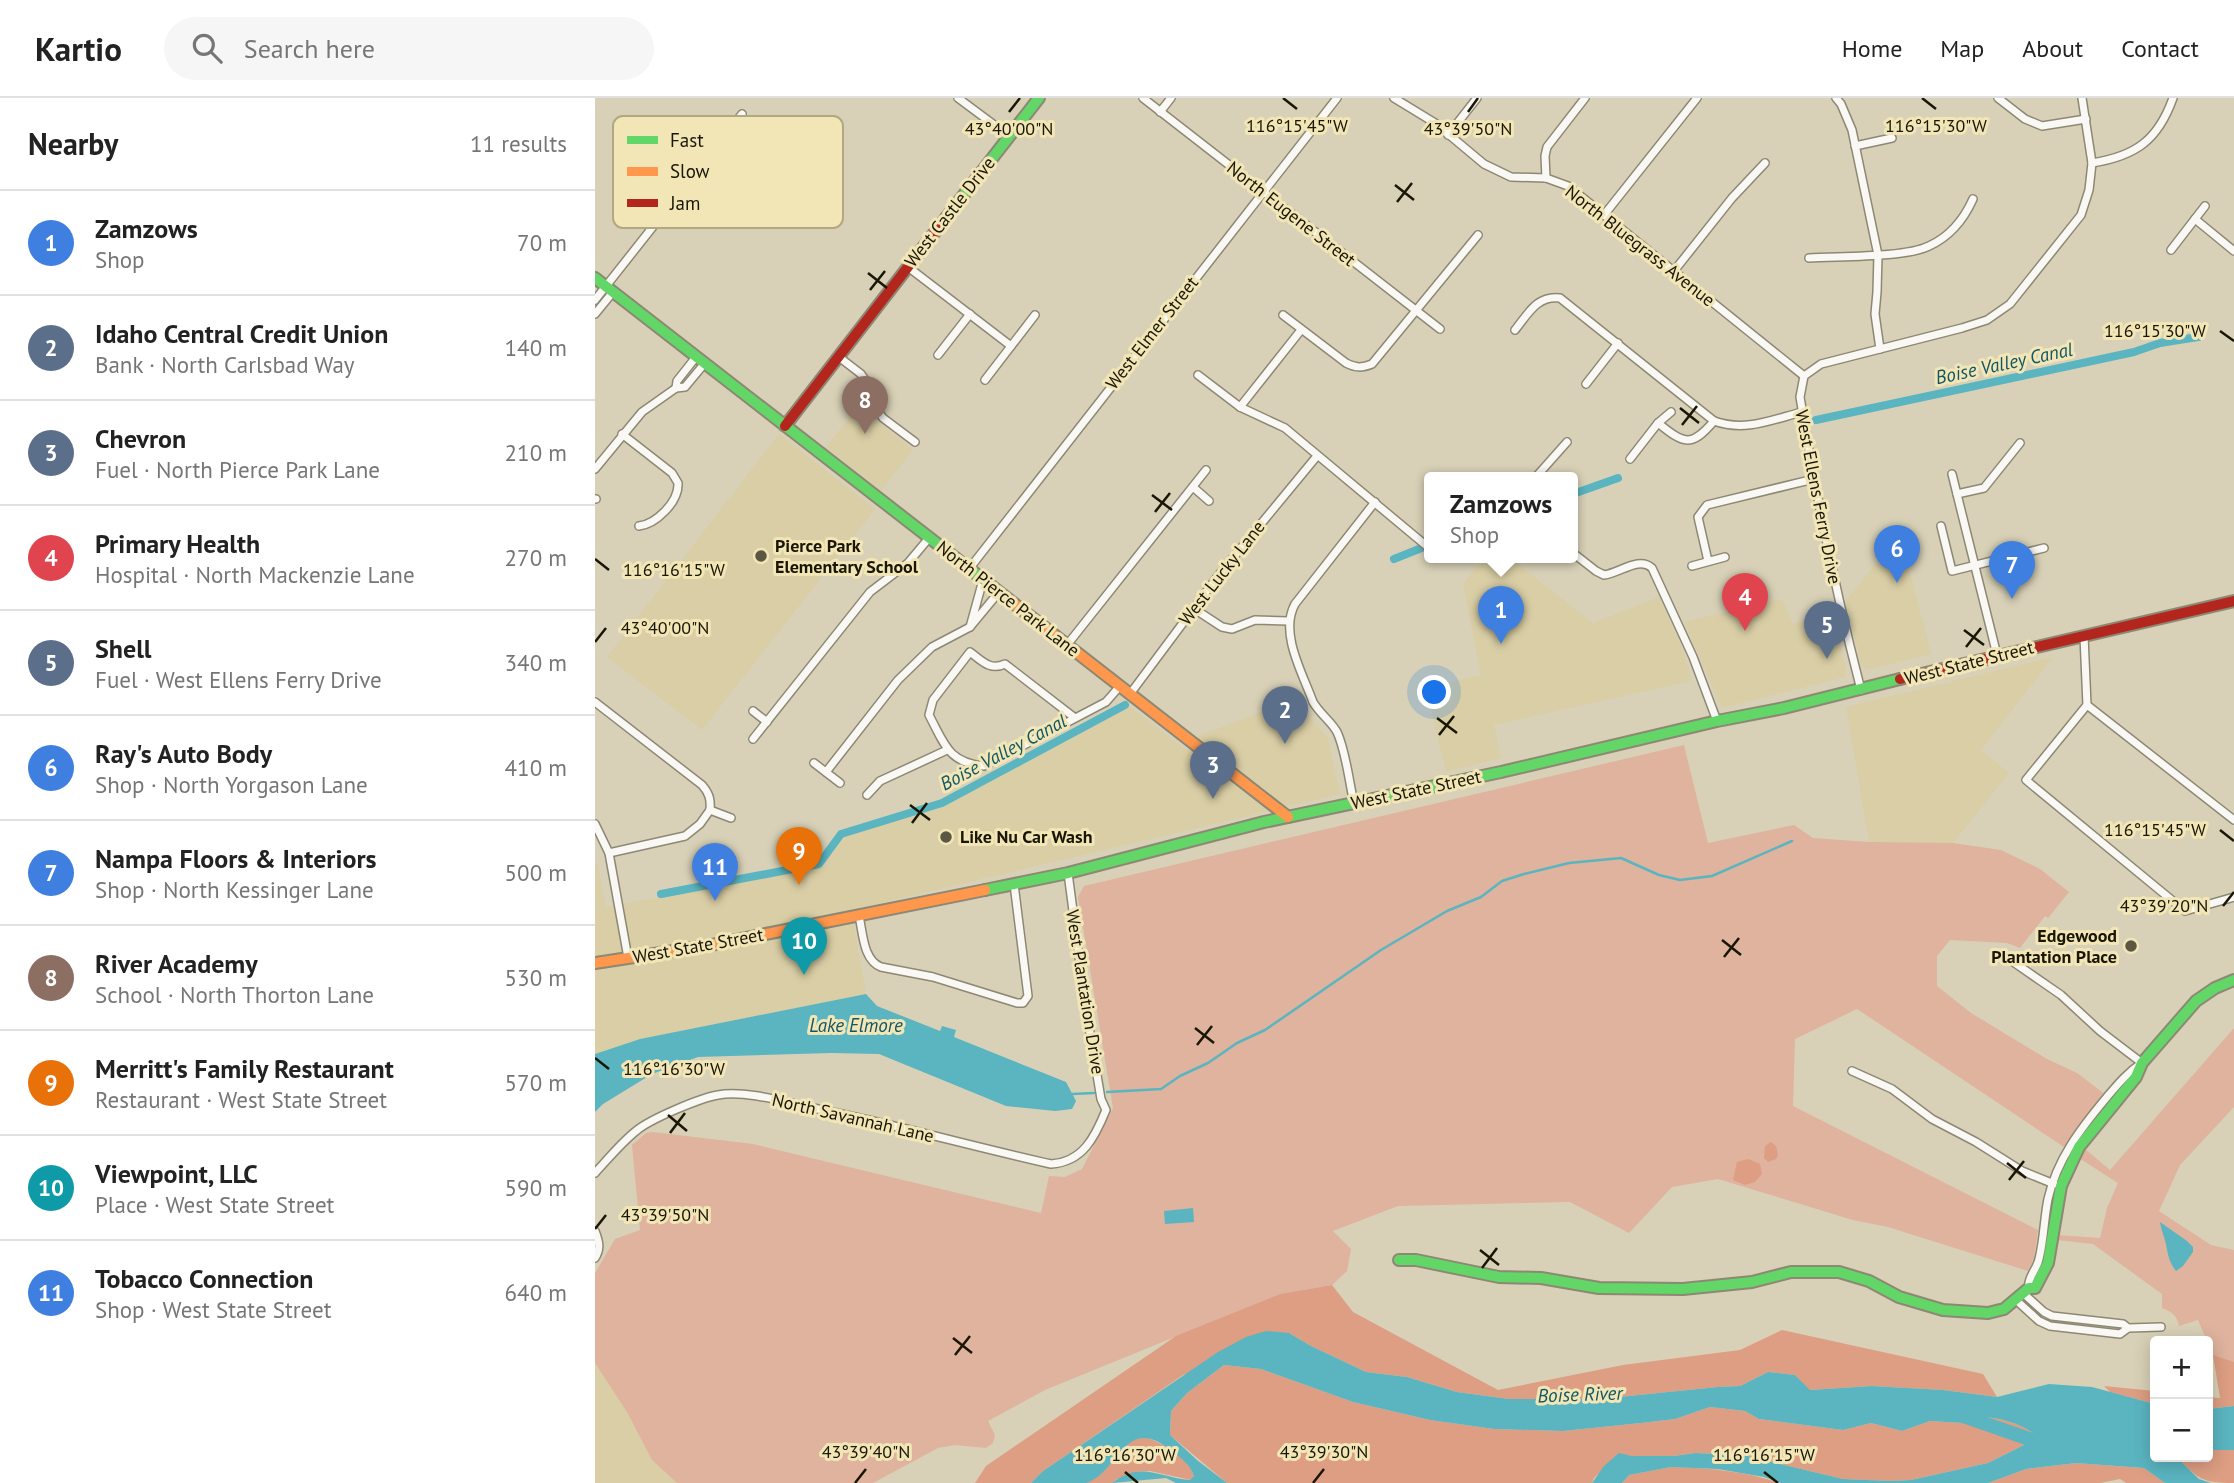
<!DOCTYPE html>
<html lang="en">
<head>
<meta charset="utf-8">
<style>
	:root { --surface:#fff; --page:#f6f6f6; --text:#222; --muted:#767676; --line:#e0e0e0; --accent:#111827 }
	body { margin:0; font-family:"PT Sans",sans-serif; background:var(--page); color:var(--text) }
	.controls { position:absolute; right:21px; bottom:21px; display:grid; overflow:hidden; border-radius:7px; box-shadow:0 4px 18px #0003 }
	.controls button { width:63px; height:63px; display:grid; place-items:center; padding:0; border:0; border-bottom:2px solid var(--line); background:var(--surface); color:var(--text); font:35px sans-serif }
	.you { position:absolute; left:840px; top:595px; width:24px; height:24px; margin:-18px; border:5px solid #fff; border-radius:50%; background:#1a73e8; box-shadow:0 0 0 10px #1a73e833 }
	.badge { display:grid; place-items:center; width:46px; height:46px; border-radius:50%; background:var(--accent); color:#fff; font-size:23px; font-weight:700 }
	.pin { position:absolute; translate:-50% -58px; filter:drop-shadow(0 2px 4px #0008) }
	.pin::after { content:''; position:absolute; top:37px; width:24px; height:21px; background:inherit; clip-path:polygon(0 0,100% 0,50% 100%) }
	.popup { position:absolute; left:829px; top:374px; width:154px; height:91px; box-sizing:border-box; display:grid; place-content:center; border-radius:7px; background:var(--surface); filter:drop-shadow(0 2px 5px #0005); font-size:23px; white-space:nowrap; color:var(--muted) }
	.popup b { font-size:26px; color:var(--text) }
	.popup::after { content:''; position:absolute; left:50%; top:100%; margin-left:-14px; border:14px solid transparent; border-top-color:var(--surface) }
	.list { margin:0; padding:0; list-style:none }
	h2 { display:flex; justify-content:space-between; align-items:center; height:91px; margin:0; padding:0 28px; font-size:30px }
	h2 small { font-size:23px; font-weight:400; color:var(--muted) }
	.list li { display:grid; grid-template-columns:46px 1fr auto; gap:21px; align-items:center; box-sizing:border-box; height:105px; padding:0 28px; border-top:2px solid var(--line) }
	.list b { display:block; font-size:26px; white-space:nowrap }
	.list p { margin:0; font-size:23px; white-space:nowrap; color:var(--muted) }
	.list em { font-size:23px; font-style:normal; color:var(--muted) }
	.icon { flex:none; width:38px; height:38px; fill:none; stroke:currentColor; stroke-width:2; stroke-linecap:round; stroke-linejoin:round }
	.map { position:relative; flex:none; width:1639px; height:1385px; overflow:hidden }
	header { display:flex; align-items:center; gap:42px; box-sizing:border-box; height:98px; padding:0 35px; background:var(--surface); border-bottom:2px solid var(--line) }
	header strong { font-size:33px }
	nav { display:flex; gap:38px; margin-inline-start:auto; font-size:24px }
	.search { width:490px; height:63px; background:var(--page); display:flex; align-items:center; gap:18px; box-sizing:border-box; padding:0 24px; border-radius:38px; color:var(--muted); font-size:26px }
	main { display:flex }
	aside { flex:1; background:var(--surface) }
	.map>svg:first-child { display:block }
	.built { fill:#d9cea5 }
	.green { fill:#dfb39d }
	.forest { fill:#dd9e83 }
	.water { fill:#5ab5c0 }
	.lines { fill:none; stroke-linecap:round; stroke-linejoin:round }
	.stream { stroke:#5ab5c0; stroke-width:2.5 }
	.canal { stroke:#5ab5c0; stroke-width:8 }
	.river { stroke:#5ab5c0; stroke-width:14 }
	.street-casing { stroke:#8d8874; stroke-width:10 }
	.fast-casing { stroke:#8d8874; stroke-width:14 }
	.slow-casing { stroke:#8d8874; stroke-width:14 }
	.jam-casing { stroke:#8d8874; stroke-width:14 }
	.street { stroke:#f9f8f4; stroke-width:7 }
	.fast { stroke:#63d668; stroke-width:10 }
	.slow { stroke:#ff974d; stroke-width:10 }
	.jam { stroke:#b3261e; stroke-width:10 }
	.ticks { fill:none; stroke:#1a1605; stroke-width:2.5 }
	.poi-dot { fill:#5c5743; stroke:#f2e6b7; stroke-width:2.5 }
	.labels { text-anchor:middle; stroke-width:6; stroke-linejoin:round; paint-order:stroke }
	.street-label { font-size:18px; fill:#1a1605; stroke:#f2e6b7 }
	.poi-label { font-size:18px; font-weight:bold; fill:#1a1605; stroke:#f2e6b7; text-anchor:start }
	.water-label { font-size:19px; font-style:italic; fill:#105664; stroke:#f2e6b7 }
	.key { fill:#f2e6b7; stroke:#b1a882; stroke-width:2 }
	.key-label { font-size:19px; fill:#1a1605 }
	.ticks-label { font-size:18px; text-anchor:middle; fill:#1a1605; stroke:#f2e6b7; stroke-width:6; stroke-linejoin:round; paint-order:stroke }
</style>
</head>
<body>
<header>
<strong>Kartio</strong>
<div class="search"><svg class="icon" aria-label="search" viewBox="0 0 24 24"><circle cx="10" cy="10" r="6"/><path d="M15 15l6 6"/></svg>Search here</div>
<nav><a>Home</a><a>Map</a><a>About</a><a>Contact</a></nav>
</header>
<main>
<aside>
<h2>Nearby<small>11 results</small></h2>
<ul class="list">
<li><span class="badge" style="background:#3f7fe0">1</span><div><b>Zamzows</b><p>Shop</p></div><em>70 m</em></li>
<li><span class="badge" style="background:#5c6f8a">2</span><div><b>Idaho Central Credit Union</b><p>Bank · North Carlsbad Way</p></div><em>140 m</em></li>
<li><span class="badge" style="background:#5c6f8a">3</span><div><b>Chevron</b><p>Fuel · North Pierce Park Lane</p></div><em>210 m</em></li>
<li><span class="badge" style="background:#e0444e">4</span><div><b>Primary Health</b><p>Hospital · North Mackenzie Lane</p></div><em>270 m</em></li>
<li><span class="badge" style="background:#5c6f8a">5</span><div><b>Shell</b><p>Fuel · West Ellens Ferry Drive</p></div><em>340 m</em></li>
<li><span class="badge" style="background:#3f7fe0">6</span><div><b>Ray's Auto Body</b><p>Shop · North Yorgason Lane</p></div><em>410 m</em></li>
<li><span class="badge" style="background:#3f7fe0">7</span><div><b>Nampa Floors &amp; Interiors</b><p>Shop · North Kessinger Lane</p></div><em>500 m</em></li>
<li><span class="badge" style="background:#8d6e63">8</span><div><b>River Academy</b><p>School · North Thorton Lane</p></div><em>530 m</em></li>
<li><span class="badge" style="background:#e8710a">9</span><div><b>Merritt's Family Restaurant</b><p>Restaurant · West State Street</p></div><em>570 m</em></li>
<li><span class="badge" style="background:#0f9aa8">10</span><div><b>Viewpoint, LLC</b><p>Place · West State Street</p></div><em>590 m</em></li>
<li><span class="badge" style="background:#3f7fe0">11</span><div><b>Tobacco Connection</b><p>Shop · West State Street</p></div><em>640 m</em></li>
</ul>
</aside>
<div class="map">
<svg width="1639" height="1385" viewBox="0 0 1639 1385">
	<rect width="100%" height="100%" fill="#d8d1b7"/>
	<g class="built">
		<path d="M272 298 282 323 318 352 286 392 231 349Z"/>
		<path d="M184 336 280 411 107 632 12 559Z"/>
		<path d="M1305 435 1336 556 1271 572 1266 567 1251 503Z"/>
		<path d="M888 460H915L998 525 1064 499 1090 557 1096 583 899 627 906 660 851 674 831 590 886 577 868 486Z"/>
		<path d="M1187 501 1198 526 1236 515 1251 570 1250 579 1127 610 1089 524Z"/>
		<path d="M1458 559 1386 652 1414 675 1358 745 1274 744 1251 609Z"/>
		<path d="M705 600 714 619 733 640 745 696 256 812 271 896 45 941 0 956V767L2 766 11 809 234 767 232 759 245 739 342 711 535 609 592 653 605 637Z"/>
		<path d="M0 1265 32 1314 57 1362 82 1385H0Z"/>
	</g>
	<g class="green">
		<path d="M1089 647 1113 745 1199 727 1218 740 1274 744 1358 745 1406 752 1445 771 1474 794 1453 820 1450 818 1425 850 1412 845 1355 842 1342 858V888L1376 915 1452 961 1482 975 1511 997 1469 1049 1262 911 1200 941 1198 1008 1443 1132 1439 1160 1433 1173 1293 1129 1258 1122 1123 1081 1077 1089 1034 1135 975 1104 803 1108 738 1133 756 1151 752 1173 737 1187 685 1196 450 1292 393 1323 400 1337 398 1345 391 1350 360 1347 343 1350 278 1385H82L57 1362 32 1314 0 1265V1175L20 1141 45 1132 37 1047 51 1035 57 1034 158 1046 446 1115 454 1078 470 1079 487 1071 518 1010 483 799 489 788Z"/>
		<path d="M1639 930V1009L1585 1067 1564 1113 1616 1147 1639 1152V1292L1618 1257 1603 1222 1584 1228C1582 1217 1577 1214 1567 1210V1196L1498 1146 1462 1142V1137L1505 1140 1512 1110 1523 1085 1484 1060 1490 1051 1515 1072Z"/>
	</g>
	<g class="forest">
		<path d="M1176 1044 1181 1048 1183 1057 1181 1061 1173 1064 1169 1060 1170 1048Z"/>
		<path d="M1153 1061 1165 1066 1167 1076 1160 1084 1150 1087 1138 1082 1142 1064Z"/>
		<path d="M737 1187 758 1214 903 1292 1028 1267 1145 1252 1187 1232 1388 1276 1402 1299 1348 1292 1277 1288 1214 1292 1200 1277 1173 1274 1145 1288 1123 1289 1004 1301H914L862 1294 812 1279 771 1274 716 1248 694 1235 588 1277 448 1373 436 1385H380L391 1368 581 1238 685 1196Z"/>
		<path d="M1618 1257 1639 1264V1308L1613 1311V1299L1625 1300Z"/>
		<path d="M629 1267 666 1271 758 1304 835 1322 899 1331 968 1333 1046 1325 1080 1321 1115 1309 1150 1313 1164 1321 1248 1332 1276 1325 1307 1333 1335 1323 1385 1326 1388 1319C1405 1320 1424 1325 1438 1335L1439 1342 1393 1365 1316 1382 1296 1383 1248 1381 1148 1357 1100 1355 1079 1358H1037L1024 1356 999 1380 997 1385H632L575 1337 576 1313 592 1295Z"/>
		<path d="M1509 1288 1560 1293V1306L1515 1294Z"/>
		<path d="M550 1339C569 1346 592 1358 599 1378L596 1382 555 1373 541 1374 522 1381 517 1385H490L506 1376 537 1342Z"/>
		<path d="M1613 1352H1639V1385C1606 1385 1605 1381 1581 1360L1613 1359Z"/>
		<path d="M1481 1365 1549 1370 1570 1385H1531L1525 1381 1505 1385H1393L1431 1371Z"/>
		<path d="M1076 1369C1114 1370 1150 1373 1185 1385H1027L1034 1377Z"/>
	</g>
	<g class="water">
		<path d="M271 896 282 908 345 933 347 928 361 932 359 939 471 984 481 1003 477 1011 460 1013 411 1008 284 956 236 955 103 959 57 976 8 1006 0 1014V956L45 941Z"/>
		<path d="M598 1110 599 1124 570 1126 569 1113Z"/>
		<path d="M1565 1124 1592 1143 1598 1149V1154L1588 1168 1581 1173C1574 1164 1573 1157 1571 1146 1569 1138 1566 1132 1565 1124Z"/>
		<path d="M671 1233 694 1235 716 1248 771 1274 812 1279 862 1294 914 1301H1004L1123 1289 1145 1288 1173 1274 1200 1277 1215 1292 1277 1288 1348 1292 1402 1299 1454 1286 1497 1289 1560 1306V1359H1581L1604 1381 1616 1385H1570L1549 1370 1481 1365 1431 1371 1393 1385H1186L1169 1379 1123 1371 1076 1369 1034 1377 1027 1385H997L1009 1368 1024 1355 1037 1358H1079L1100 1355 1148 1357 1248 1381 1296 1383 1316 1382 1393 1365 1439 1342 1438 1335C1424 1325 1405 1320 1388 1319L1385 1326 1335 1323 1307 1333 1276 1325 1248 1332 1164 1321 1150 1313 1115 1309 1080 1321 1046 1325 968 1333 899 1331 835 1322 758 1304 666 1271 629 1267 592 1295 576 1313 575 1337 602 1362 632 1385H581L571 1380 517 1385C546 1362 566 1380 595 1382L599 1378C595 1366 584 1358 574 1351 529 1316 524 1375 491 1385 480 1385 449 1385 436 1385L448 1373 623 1254 651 1239Z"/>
		<path d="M1639 1308V1352H1613V1311Z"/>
	</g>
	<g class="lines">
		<g class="stream">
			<path d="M512 994 566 991 585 978 613 965 642 945 670 932 786 852 852 813 886 799 907 783 929 776 974 765 1026 760 1064 777 1085 782 1117 778 1197 743"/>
			<path d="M477 996 499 995"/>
		</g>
		<g class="canal">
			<path d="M1221 322 1539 254 1565 245 1603 239"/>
			<path d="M978 396 1023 380"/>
			<path d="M799 461 834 447"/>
			<path d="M66 796 224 766 246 736 347 705 530 607"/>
		</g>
		<path class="river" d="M1368 1318 1446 1345 1455 1346"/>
		<defs>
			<g id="street">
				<path d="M363 0 414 38"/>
				<path d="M548 0 845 231"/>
				<path d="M799 0 840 25 889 66 916 79 951 80 973 88 1209 278"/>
				<path d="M1241 0 1246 6 1257 32 1283 157 1282 194 1280 216 1285 251"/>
				<path d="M1403 0 1430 21 1447 28 1491 21"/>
				<path d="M565 14 576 0"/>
				<path d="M134 30 173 61"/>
				<path d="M853 37 882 0"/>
				<path d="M1260 48 1297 40"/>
				<path d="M1497 65C1541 58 1563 42 1578 0"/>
				<path d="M951 80 950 58 952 49 990 0"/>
				<path d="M1009 117 1102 0"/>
				<path d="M1600 121 1639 153"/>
				<path d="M1576 152 1610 108"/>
				<path d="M1214 160C1244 158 1310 160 1334 148 1354 139 1369 121 1378 101"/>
				<path d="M313 169 416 248"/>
				<path d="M1079 173 1137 100 1170 65"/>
				<path d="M0 202 147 16"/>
				<path d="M0 216 18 194"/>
				<path d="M688 217 751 265C761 270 767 270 777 266L883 137"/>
				<path d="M920 232C933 216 942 197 965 200L1119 323C1150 334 1176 322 1207 314"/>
				<path d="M343 257 375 216"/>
				<path d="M101 259 82 283 81 290 90 289 110 265"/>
				<path d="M244 259 266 276 273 286 282 312 288 320 320 344"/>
				<path d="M603 277 645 309 690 330 834 450"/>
				<path d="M390 282 440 217"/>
				<path d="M991 286 1023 245"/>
				<path d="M645 309 706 232"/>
				<path d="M1063 325C1089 346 1096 350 1119 323"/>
				<path d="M27 336 77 375 83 385C84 404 61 426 44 428"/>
				<path d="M1035 361 1063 325 1076 314"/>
				<path d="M0 371 47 314 81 290"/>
				<path d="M1357 376 1402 557"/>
				<path d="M940 380 972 344"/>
				<path d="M598 389 614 403"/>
				<path d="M1362 396 1389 390 1425 345"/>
				<path d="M0 401H1"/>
				<path d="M1346 428 1357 473 1449 450"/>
				<path d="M978 455 1001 473 1009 477C1025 475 1044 458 1057 470L1098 559 1122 623"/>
				<path d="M1113 463 1103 419 1112 407 1219 381"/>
				<path d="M1097 468 1130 459"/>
				<path d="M374 471 742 0"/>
				<path d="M388 482 375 529 404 494"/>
				<path d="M598 510 627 529 637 531 660 522 693 523"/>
				<path d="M1489 538 1492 607 1431 682 1590 813 1639 799"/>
				<path d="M472 547 611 372"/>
				<path d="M1266 592C1241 495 1221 398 1205 299L1209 278 1226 266 1367 230 1392 222 1415 206 1486 117 1494 92 1497 65 1487 0"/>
				<path d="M535 596 623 478 722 358"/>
				<path d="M0 604 107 687C114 695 116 701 115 712"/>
				<path d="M1492 607 1639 722"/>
				<path d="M158 613 172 624"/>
				<path d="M480 620 410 566C395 573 387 563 375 554L338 602 334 617C349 645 353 665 389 668L511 604 525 588"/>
				<path d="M158 641 275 494 313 465 334 440"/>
				<path d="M219 665 245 685"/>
				<path d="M231 674 303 582 337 549 375 529"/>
				<path d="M272 697 285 683 352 652"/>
				<path d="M759 705C754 684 751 653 742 634 736 623 725 616 718 604 708 576 684 535 700 506L780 404"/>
				<path d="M115 712 136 720"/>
				<path d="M0 726 14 755 33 860"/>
				<path d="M14 755 90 738 105 726 115 712"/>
				<path d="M264 818C268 835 268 862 286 869L338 879 422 905H428L433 898 419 786"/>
				<path d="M1414 861 1466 897 1505 933 1547 965C1533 974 1523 986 1512 999 1486 1030 1462 1061 1453 1101 1449 1121 1449 1141 1444 1161 1442 1171 1432 1180 1434 1190"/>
				<path d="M1257 973 1297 991 1337 1021 1381 1044 1427 1073 1459 1086"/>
				<path d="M0 1075C13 1061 26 1045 41 1033 55 1021 105 1000 123 997 151 992 190 1004 218 1010 298 1026 376 1048 456 1066 488 1064 500 1039 511 1012L506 1001 491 911 473 775"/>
				<path d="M0 1133C4 1143 6 1151 0 1160"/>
				<path d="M1421 1202 1444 1223 1455 1228 1525 1236 1533 1230 1528 1226 1457 1218 1449 1214 1429 1196"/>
				<path d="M1533 1230 1566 1229"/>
			</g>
			<g id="fast">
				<path d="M357 112 444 0"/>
				<path d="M0 180 394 486"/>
				<path d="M390 792 473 775 669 724 906 674 1122 623 1189 610 1305 581"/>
				<path d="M804 1162H821L904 1179 946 1180 1004 1190 1088 1191 1157 1184 1196 1174H1244L1274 1183 1304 1199 1348 1212 1393 1215 1409 1211 1434 1190H1440L1453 1165 1466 1088 1484 1049 1541 979 1547 965 1601 903 1620 890 1639 882"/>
			</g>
			<g id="slow">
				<path d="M394 486 693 719"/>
				<path d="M0 865 111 848 390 792"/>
			</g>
			<g id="jam">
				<path d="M190 328 357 112"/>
				<path d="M1305 581 1639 503"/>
			</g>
		</defs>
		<use href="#street" class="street-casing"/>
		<use href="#fast" class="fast-casing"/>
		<use href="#slow" class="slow-casing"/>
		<use href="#jam" class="jam-casing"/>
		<use href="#street" class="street"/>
		<use href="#fast" class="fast"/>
		<use href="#slow" class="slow"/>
		<use href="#jam" class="jam"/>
	</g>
	<path class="ticks" d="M688 0 702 11M1327 0 1341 11M414 14 425 0M873 14 883 0M800 87 819 102M802 104 817 85M273 175 292 190M275 192 290 173M1625 233 1639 243M1085 310 1104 325M1087 327 1102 308M557 397 577 412M560 414 575 395M0 461 14 472M1369 532 1389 547M0 544 11 530M1371 549 1386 530M842 620 862 635M844 637 859 618M315 707 335 722M317 725 332 705M1625 732 1639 743M1628 808 1639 794M1127 842 1146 857M1129 859 1144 840M600 930 619 945M602 947 617 928M0 960 14 971M73 1017 92 1033M75 1035 90 1015M1412 1065 1431 1080M1414 1082 1429 1063M0 1131 11 1117M885 1152 904 1167M887 1170 902 1150M358 1240 377 1255M360 1257 375 1238M530 1374 543 1385M1169 1374 1183 1385M260 1385 271 1371M718 1385 729 1371"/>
	<g class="poi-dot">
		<circle cx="166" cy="458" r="7"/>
		<circle cx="351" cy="739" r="7"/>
		<circle cx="1536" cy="848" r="7"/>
	</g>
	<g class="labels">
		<g class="street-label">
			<text transform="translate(355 114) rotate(-52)" y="6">West Castle Drive</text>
			<text transform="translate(696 116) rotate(38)" y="6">North Eugene Street</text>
			<text transform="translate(1045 148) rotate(38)" y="6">North Bluegrass Avenue</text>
			<text transform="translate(557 235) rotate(-52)" y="6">West Elmer Street</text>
			<text transform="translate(1223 399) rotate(79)" y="6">West Ellens Ferry Drive</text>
			<text transform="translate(627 475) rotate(-52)" y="6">West Lucky Lane</text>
			<text transform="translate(413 501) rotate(38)" y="6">North Pierce Park Lane</text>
			<text transform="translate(1374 565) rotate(-14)" y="6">West State Street</text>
			<text transform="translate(821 692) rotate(-12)" y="6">West State Street</text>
			<text transform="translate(103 848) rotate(-10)" y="6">West State Street</text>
			<text transform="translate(490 894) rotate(81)" y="6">West Plantation Drive</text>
			<text transform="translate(258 1020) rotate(13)" y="6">North Savannah Lane</text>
		</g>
		<g class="poi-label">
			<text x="180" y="454">Pierce Park<tspan x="180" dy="21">Elementary School</tspan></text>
			<text x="365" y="745">Like Nu Car Wash</text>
			<text x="1522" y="844" text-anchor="end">Edgewood<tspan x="1522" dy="21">Plantation Place</tspan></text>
		</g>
		<g class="water-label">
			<text transform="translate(1409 265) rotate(-12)" y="7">Boise Valley Canal</text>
			<text transform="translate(408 654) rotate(-28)" y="7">Boise Valley Canal</text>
			<text x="261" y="934">Lake Elmore</text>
			<text transform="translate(985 1296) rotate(-2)" y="7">Boise River</text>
		</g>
	</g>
	<rect x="18" y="18" width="230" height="112" rx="10" class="key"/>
	<rect x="32" y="38" width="31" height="8" fill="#63d668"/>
	<rect x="32" y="69" width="31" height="9" fill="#ff974d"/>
	<rect x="32" y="101" width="31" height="8" fill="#b3261e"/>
	<g class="key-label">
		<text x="75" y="49">Fast</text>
		<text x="75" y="80">Slow</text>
		<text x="75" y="112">Jam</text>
	</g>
	<g class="ticks-label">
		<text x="702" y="34">116°15'45"W</text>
		<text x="1341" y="34">116°15'30"W</text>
		<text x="414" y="37">43°40'00"N</text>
		<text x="873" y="37">43°39'50"N</text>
		<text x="1560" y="239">116°15'30"W</text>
		<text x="79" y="478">116°16'15"W</text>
		<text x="70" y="536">43°40'00"N</text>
		<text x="1560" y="738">116°15'45"W</text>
		<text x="1569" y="814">43°39'20"N</text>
		<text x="79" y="977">116°16'30"W</text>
		<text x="70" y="1123">43°39'50"N</text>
		<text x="271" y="1360">43°39'40"N</text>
		<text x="729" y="1360">43°39'30"N</text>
		<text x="530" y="1363">116°16'30"W</text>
		<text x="1169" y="1363">116°16'15"W</text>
	</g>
</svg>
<div class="controls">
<button>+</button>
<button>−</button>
</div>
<div class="you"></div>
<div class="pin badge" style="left:906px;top:546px;background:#3f7fe0">1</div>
<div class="popup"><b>Zamzows</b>Shop</div>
<div class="pin badge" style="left:690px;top:646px;background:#5c6f8a">2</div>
<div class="pin badge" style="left:618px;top:701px;background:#5c6f8a">3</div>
<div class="pin badge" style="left:1150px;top:533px;background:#e0444e">4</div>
<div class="pin badge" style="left:1232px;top:561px;background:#5c6f8a">5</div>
<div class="pin badge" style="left:1302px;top:485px;background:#3f7fe0">6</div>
<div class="pin badge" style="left:1417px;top:501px;background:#3f7fe0">7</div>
<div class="pin badge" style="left:270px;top:336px;background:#8d6e63">8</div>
<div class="pin badge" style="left:204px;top:787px;background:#e8710a">9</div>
<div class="pin badge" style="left:209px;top:877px;background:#0f9aa8">10</div>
<div class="pin badge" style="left:120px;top:803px;background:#3f7fe0">11</div>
</div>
</main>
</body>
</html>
